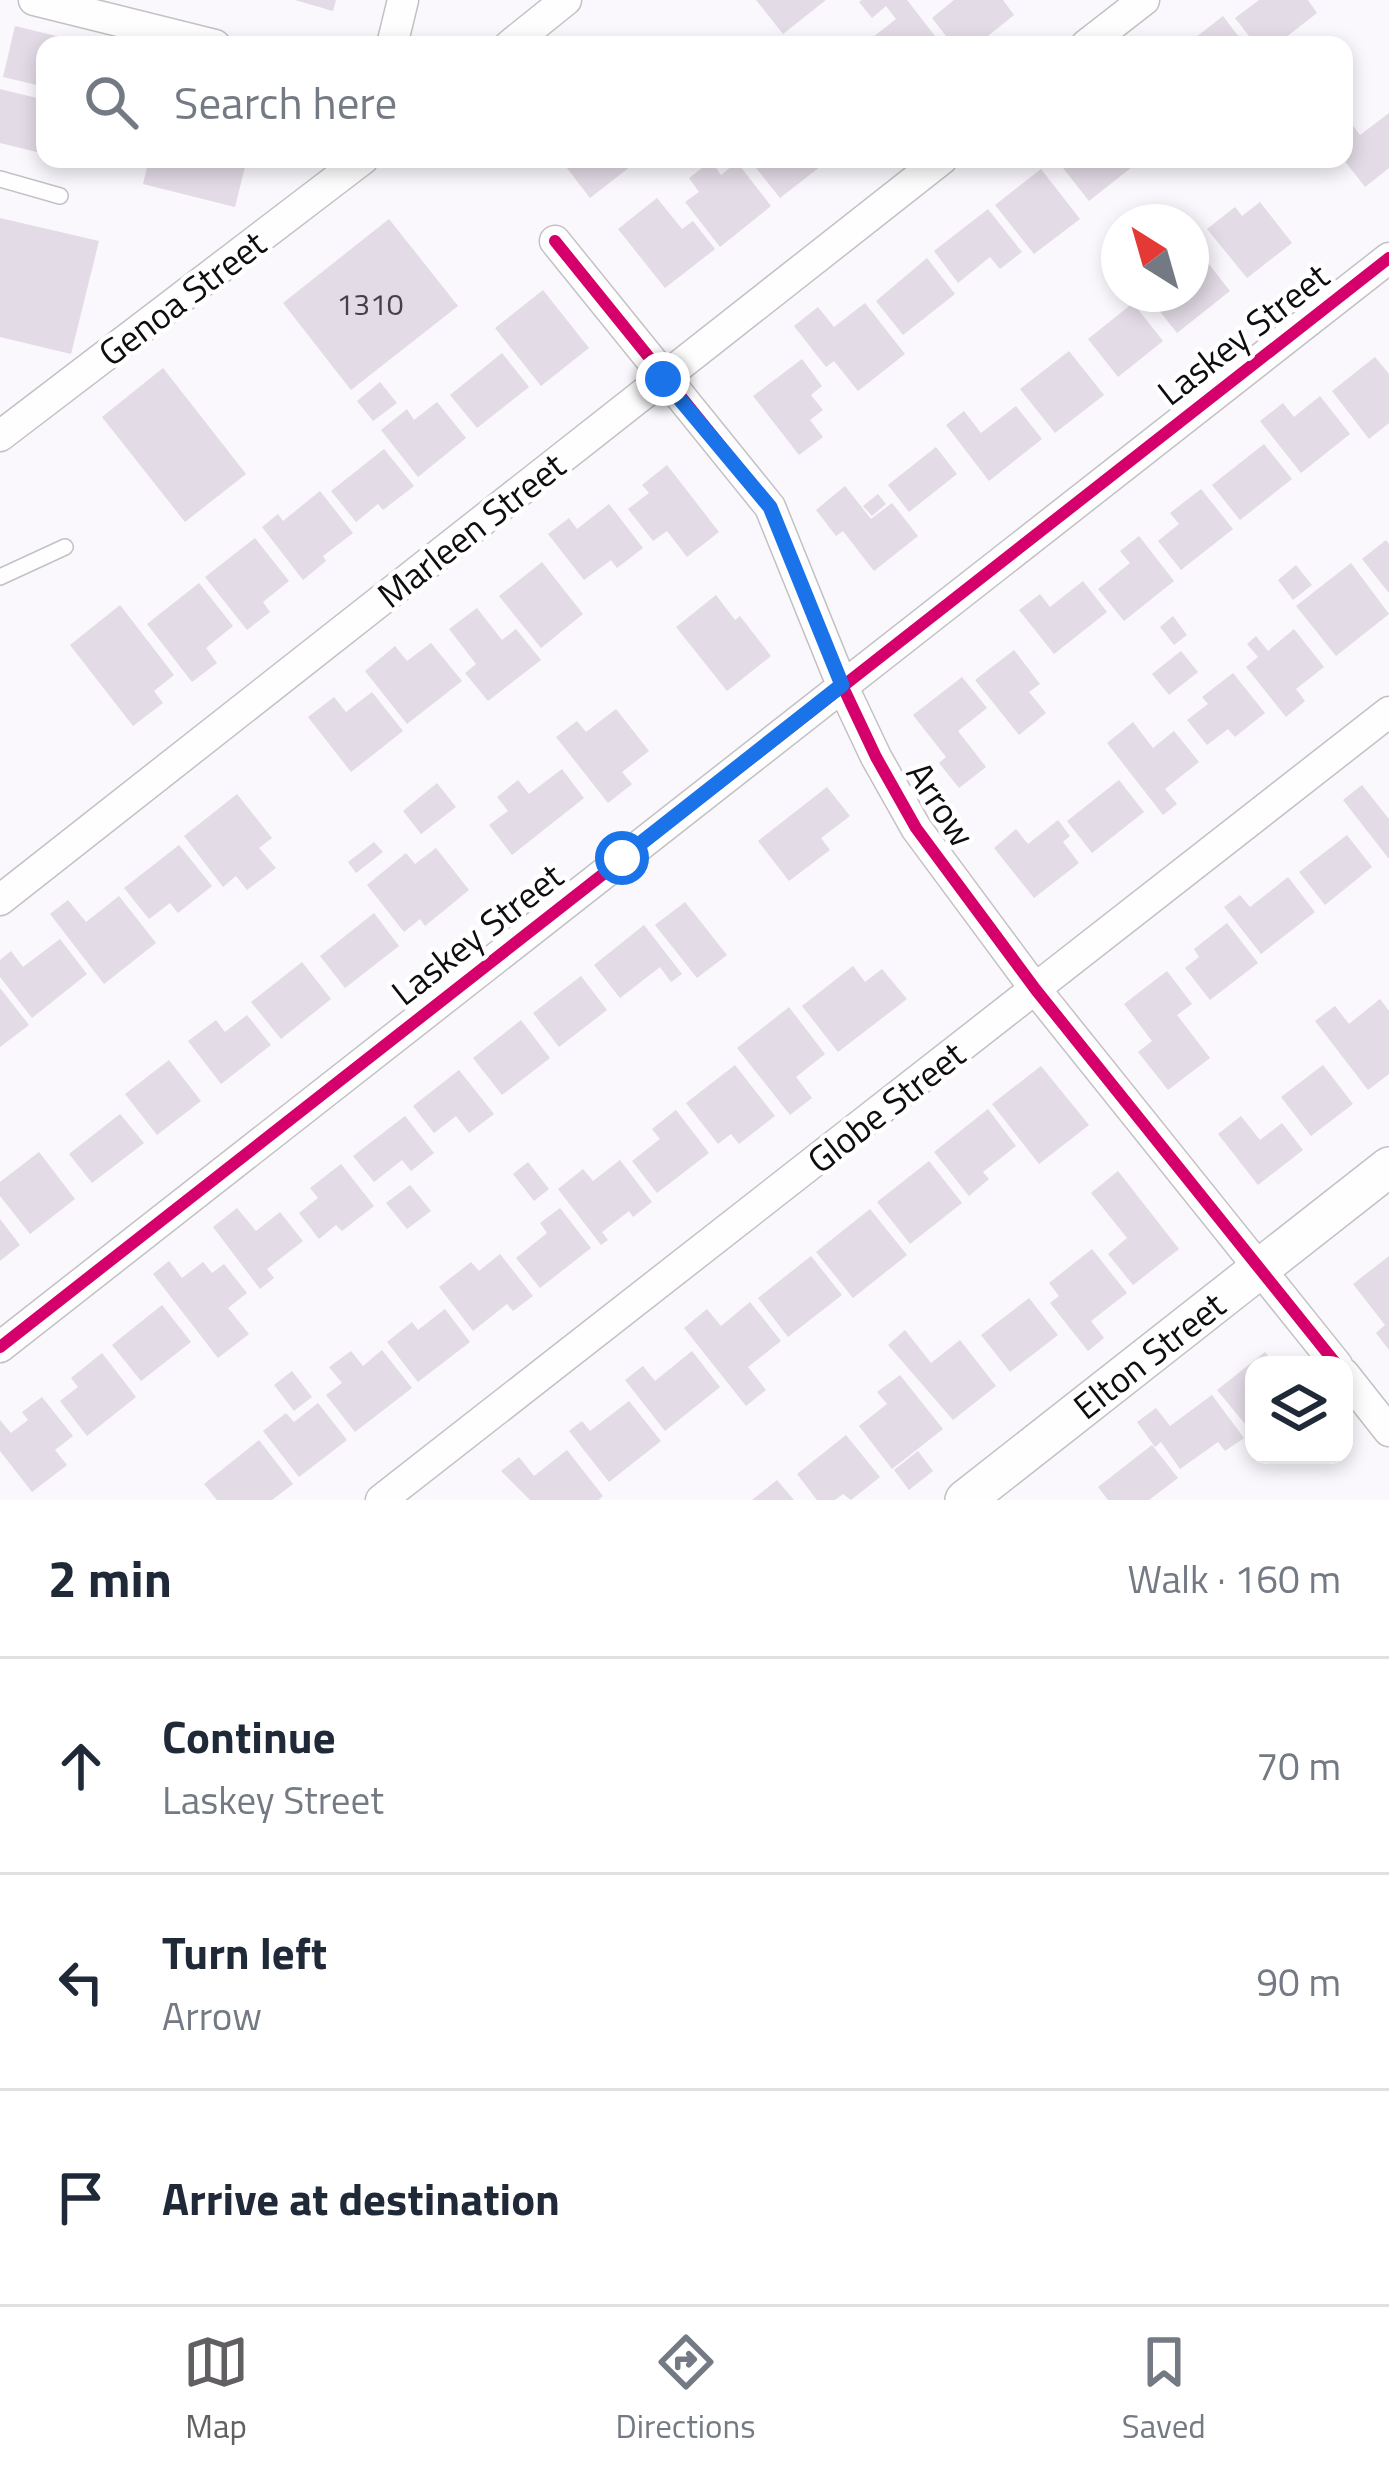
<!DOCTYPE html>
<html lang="en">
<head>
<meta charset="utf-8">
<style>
	:root { --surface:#fff; --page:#f2f2f3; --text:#1f2937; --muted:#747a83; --line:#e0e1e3; --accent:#615f62 }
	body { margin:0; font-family:"Titillium Web",sans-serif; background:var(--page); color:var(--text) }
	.controls { position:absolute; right:36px; bottom:36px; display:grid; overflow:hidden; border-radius:24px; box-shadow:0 6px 18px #0003 }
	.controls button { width:108px; height:108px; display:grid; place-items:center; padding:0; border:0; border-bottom:3px solid var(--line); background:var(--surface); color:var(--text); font:60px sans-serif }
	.compass { position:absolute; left:1101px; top:204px; width:108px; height:108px; border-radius:50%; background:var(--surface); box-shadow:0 6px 18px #0003; rotate:323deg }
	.stop { position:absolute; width:36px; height:36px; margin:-27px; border:9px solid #1a73e8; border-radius:50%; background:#fff }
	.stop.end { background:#1a73e8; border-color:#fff; box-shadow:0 3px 12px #0008 }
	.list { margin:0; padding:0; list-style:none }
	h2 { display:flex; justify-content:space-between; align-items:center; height:156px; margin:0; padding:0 48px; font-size:51px }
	h2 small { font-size:39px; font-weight:400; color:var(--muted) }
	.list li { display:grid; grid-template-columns:78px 1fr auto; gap:36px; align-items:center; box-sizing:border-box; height:216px; padding:0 48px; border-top:3px solid var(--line) }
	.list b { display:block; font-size:45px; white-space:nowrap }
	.list p { margin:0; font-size:39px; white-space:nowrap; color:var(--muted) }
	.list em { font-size:39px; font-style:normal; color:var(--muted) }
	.icon { flex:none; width:66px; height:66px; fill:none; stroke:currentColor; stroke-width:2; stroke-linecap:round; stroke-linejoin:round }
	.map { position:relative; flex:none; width:1389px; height:1500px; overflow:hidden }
	.search { position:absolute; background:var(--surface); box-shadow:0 6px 18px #0003; left:36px; right:36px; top:36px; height:132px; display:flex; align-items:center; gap:30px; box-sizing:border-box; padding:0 42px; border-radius:24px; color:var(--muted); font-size:45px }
	.sheet { height:804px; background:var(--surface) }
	nav { display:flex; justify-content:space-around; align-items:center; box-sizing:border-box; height:168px; border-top:3px solid var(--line); background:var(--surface); font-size:33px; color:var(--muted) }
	nav a { display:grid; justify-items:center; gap:6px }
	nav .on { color:var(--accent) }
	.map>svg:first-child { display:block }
	.building { fill:#e3dbe6 }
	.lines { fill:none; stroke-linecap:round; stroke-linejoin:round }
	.service-casing { stroke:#c2c1c4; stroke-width:18 }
	.minor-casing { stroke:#c2c1c4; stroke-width:33 }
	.tertiary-casing { stroke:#c2c1c4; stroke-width:42 }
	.service { stroke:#fefeff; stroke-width:15 }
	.minor { stroke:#fefeff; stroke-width:30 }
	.tertiary { stroke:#fefeff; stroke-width:39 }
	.cycleway-casing { stroke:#fff; stroke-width:20 }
	.cycleway { stroke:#d6006c; stroke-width:12 }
	.route { stroke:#1a73e8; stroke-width:15 }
	.labels { text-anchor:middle; stroke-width:9; stroke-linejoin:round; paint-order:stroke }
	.number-label { font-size:30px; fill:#444045 }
	.street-label { font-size:36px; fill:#0f0d0f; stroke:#fff }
</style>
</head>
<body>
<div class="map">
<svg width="1389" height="1500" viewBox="0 0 1389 1500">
	<rect width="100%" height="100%" fill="#faf8fc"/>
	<g class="building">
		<path d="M295 0H336L333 11Z"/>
		<path d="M756 0H826L783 34Z"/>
		<path d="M862 0H907L942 45H863L896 19 886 6 872 18 859 2Z"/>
		<path d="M954 0H1003L1014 15 983 40 987 45H953L932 18Z"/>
		<path d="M1259 0H1308L1317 13 1276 45H1256L1235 18Z"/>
		<path d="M1223 16 1245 45H1186Z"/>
		<path d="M15 26 85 43V45H45V87L3 77Z"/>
		<path d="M0 89 45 100V154L0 143Z"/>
		<path d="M1389 113V168L1365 187 1344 160V128L1351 123 1360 135Z"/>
		<path d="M149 159H247L235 207 143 184Z"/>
		<path d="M560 159H626L631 166 590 198Z"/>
		<path d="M767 159H830L780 198 756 168Z"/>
		<path d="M1056 159H1142L1089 201Z"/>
		<path d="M711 161 721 175 737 162 771 206 720 247 685 202 699 192 689 178Z"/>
		<path d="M1041 169 1080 219 1034 254 995 205Z"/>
		<path d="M657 198 682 229 693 221 715 249 665 288 618 229Z"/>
		<path d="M1260 202 1292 243 1247 278 1207 229 1235 207 1242 216Z"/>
		<path d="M988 209 1022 252 1000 269 990 257 958 283 934 251Z"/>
		<path d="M0 218 99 241 71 354 0 337Z"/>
		<path d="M389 219 458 306 351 390 283 303Z"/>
		<path d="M1194 245 1230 291 1177 333 1146 294H1191V247Z"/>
		<path d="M927 258 955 294 903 335 876 301Z"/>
		<path d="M543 290 589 348 541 386 495 328Z"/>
		<path d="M865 303 905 354 858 391 834 361 826 367 794 326 818 307 834 327Z"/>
		<path d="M1133 303 1163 341 1118 377 1088 339Z"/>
		<path d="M1069 351 1104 395 1055 433 1020 389Z"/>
		<path d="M502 353 529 387 477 428 450 395Z"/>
		<path d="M1375 357 1389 374V423L1369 439 1332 391Z"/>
		<path d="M802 359 822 386 811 395 823 410 810 420 823 437 799 455 753 396Z"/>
		<path d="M163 368 246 474 185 522 102 417Z"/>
		<path d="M380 382 397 403 373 421 357 401Z"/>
		<path d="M1320 396 1350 434 1301 473 1260 421 1283 403 1294 417Z"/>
		<path d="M437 402 466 438 418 477 381 430 407 409 414 420Z"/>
		<path d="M1016 406 1042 439 989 481 946 425 964 411 981 433Z"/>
		<path d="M1264 444 1292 479 1240 520 1212 485Z"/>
		<path d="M936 447 957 474 909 512 888 485Z"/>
		<path d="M384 449 414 486 383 510 378 504 356 522 331 491Z"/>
		<path d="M667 465 719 532 687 557 667 531 653 541 628 509 649 493 642 485Z"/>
		<path d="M845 486 871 519 892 503 918 536 874 571 843 531 836 536 816 510Z"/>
		<path d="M1201 489 1233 529 1181 570 1158 541 1179 524 1170 513Z"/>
		<path d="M320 491 353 533 323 556 326 561 303 580 262 527 278 514 283 521Z"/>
		<path d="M878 494 886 504 872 516 863 506Z"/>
		<path d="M609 504 643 548 617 568 611 560 584 580 548 534 569 518 577 529Z"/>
		<path d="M1139 536 1174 581 1124 621 1098 589 1130 563 1120 551Z"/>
		<path d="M255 538 289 581 263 602 270 612 247 630 205 577Z"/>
		<path d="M1386 540 1389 544V593L1362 559Z"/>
		<path d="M542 562 583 614 541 648 499 596Z"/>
		<path d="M1351 563 1389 614 1336 656 1296 606Z"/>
		<path d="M1296 565 1312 585 1293 600 1278 580Z"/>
		<path d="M1083 581 1107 612 1054 654 1019 610 1040 594 1050 607Z"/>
		<path d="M199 583 233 626 206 648 217 663 192 682 147 624Z"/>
		<path d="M716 595 735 620 740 616 771 656 727 691 676 627Z"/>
		<path d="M120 605 174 675 154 691 163 703 133 726 70 645Z"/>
		<path d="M477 608 502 640 516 629 541 660 488 701 465 673 476 664 449 629Z"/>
		<path d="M1173 616 1187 635 1174 645 1160 627Z"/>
		<path d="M1294 629 1324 667 1296 689 1305 701 1286 717 1246 667 1258 657 1247 644 1256 636 1268 651Z"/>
		<path d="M431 643 462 681 407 724 365 671 395 646 407 661Z"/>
		<path d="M1014 650 1040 684 1029 692 1046 713 1019 735 975 680Z"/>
		<path d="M1181 651 1198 672 1169 695 1152 674Z"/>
		<path d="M1233 673 1265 713 1235 737 1228 729 1207 745 1187 720 1208 704 1202 697Z"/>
		<path d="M962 677 987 708 958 731 986 767 959 788 939 763 946 757 913 715Z"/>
		<path d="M372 692 403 731 351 772 308 717 334 697 346 712Z"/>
		<path d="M616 709 649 751 622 772 632 784 608 803 556 737 577 721 586 732Z"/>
		<path d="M1133 722 1153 748 1174 731 1199 762 1165 789 1177 804 1163 815 1107 743Z"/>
		<path d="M562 769 584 798 512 855 489 825 508 811 497 797 518 780 529 794Z"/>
		<path d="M1119 780 1144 812 1092 853 1067 821Z"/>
		<path d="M437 783 456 807 421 834 403 811Z"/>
		<path d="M1362 785 1389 819V859L1343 800Z"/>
		<path d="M827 787 850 816 821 838 830 850 789 881 758 841Z"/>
		<path d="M237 794 272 838 259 848 276 868 247 890 236 876 223 887 184 836Z"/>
		<path d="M1058 820 1070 836 1063 842 1079 863 1034 898 994 848 1016 829 1028 844Z"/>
		<path d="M1347 835 1372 867 1325 905 1299 872Z"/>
		<path d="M374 842 383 852 356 873 348 862Z"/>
		<path d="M179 845 212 886 178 913 170 903 149 919 124 888Z"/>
		<path d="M436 848 469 890 425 926 420 919 404 932 367 885 406 853 415 864Z"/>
		<path d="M1288 877 1315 912 1261 954 1224 907 1240 895 1250 907Z"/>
		<path d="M119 896 156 943 104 984 50 914 68 900 86 922Z"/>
		<path d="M685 902 727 955 697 978 655 925Z"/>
		<path d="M374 913 399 946 345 988 320 956Z"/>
		<path d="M1227 923 1258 963 1210 1000 1185 968 1199 957 1194 949Z"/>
		<path d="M644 925 682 974 671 982 660 967 620 998 594 965Z"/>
		<path d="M60 939 87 974 32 1018 0 977V960L11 951 23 967Z"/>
		<path d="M302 962 331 999 281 1039 251 1002Z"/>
		<path d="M853 966 865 982 882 969 907 999 838 1052 802 1006Z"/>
		<path d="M1167 971 1192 1004 1177 1015 1210 1058 1168 1090 1138 1052 1152 1041 1124 1004Z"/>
		<path d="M581 976 607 1010 559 1047 533 1013Z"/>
		<path d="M0 988 29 1025 0 1047Z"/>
		<path d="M1380 999 1389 1011V1074L1368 1090 1315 1021 1335 1006 1349 1024Z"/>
		<path d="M789 1007 825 1054 796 1077 812 1098 790 1115 737 1048Z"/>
		<path d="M247 1015 271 1045 221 1084 188 1041 216 1020 225 1032Z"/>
		<path d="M521 1020 550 1058 502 1095 473 1058Z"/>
		<path d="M169 1060 201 1101 157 1135 125 1094Z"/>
		<path d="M735 1065 775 1116 739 1144 731 1134 718 1144 686 1103Z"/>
		<path d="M1323 1065 1353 1104 1311 1136 1281 1097Z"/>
		<path d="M1041 1066 1089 1125 1039 1164 992 1104Z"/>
		<path d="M459 1070 494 1114 469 1133 456 1116 434 1133 413 1106Z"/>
		<path d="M988 1109 1016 1146 983 1172 989 1179 969 1196 934 1152Z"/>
		<path d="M676 1110 709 1153 657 1193 632 1161 660 1139 652 1129Z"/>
		<path d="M120 1114 144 1143 92 1183 69 1154Z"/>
		<path d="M405 1116 434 1153 411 1171 402 1160 374 1182 353 1156Z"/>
		<path d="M1241 1116 1260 1140 1282 1123 1303 1150 1258 1185 1218 1134Z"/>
		<path d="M39 1152 75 1199 30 1234 0 1196V1182Z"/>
		<path d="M620 1160 652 1202 633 1217 629 1211 602 1232 608 1240 601 1245 558 1189 583 1169 593 1181Z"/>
		<path d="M929 1161 962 1203 910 1244 877 1202Z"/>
		<path d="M528 1162 549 1189 534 1201 513 1174Z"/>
		<path d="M341 1164 374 1206 342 1231 336 1225 319 1239 299 1213 318 1198 310 1188Z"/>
		<path d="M1118 1171 1179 1249 1133 1285 1108 1254 1127 1238 1091 1193Z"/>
		<path d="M410 1185 431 1211 407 1229 386 1203Z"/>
		<path d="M237 1208 256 1231 280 1212 303 1241 267 1269 274 1278 260 1289 213 1227Z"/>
		<path d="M560 1208 591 1248 540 1288 516 1258 547 1233 540 1223Z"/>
		<path d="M870 1209 907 1255 853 1298 816 1252Z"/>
		<path d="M0 1219 20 1245 0 1261Z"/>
		<path d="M1092 1249 1127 1293 1091 1321 1104 1338 1088 1351 1050 1303 1059 1296 1049 1283Z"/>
		<path d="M500 1254 533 1296 513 1311 507 1304 473 1331 439 1287 471 1262 479 1271Z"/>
		<path d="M811 1256 842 1295 788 1337 758 1298Z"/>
		<path d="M1389 1256V1350L1376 1333 1385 1325 1353 1284Z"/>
		<path d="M169 1261 182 1278 203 1262 212 1273 224 1264 247 1293 228 1308 249 1334 218 1358 153 1274Z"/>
		<path d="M1029 1298 1058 1335 1010 1372 981 1335Z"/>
		<path d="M750 1302 781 1341 748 1367 766 1390 746 1406 684 1328 707 1309 721 1326Z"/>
		<path d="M162 1305 191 1342 141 1381 112 1345Z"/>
		<path d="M445 1309 470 1342 418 1382 387 1342 412 1322 418 1330Z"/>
		<path d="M905 1330 931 1363 960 1340 996 1386 953 1420 888 1345Z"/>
		<path d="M382 1350 412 1388 355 1432 326 1395 342 1383 329 1367 351 1351 363 1366Z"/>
		<path d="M692 1351 720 1387 665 1431 625 1380 643 1366 655 1381Z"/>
		<path d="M1265 1352 1275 1365H1254V1435L1217 1390Z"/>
		<path d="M102 1353 136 1397 87 1436 60 1401 78 1387 71 1378Z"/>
		<path d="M292 1371 312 1397 294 1411 274 1385Z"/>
		<path d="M900 1375 943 1429 892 1469 859 1426 887 1404 877 1392Z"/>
		<path d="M1212 1395 1244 1438 1225 1451 1218 1442 1180 1469 1161 1442 1155 1447 1137 1422 1156 1408 1170 1426Z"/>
		<path d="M42 1397 73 1436 55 1450 67 1465 32 1492 0 1451V1420L11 1433 28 1420 22 1412Z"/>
		<path d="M629 1401 661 1441 609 1482 569 1431 582 1421 590 1431Z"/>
		<path d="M318 1403 347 1440 299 1477 263 1431 286 1413 294 1422Z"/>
		<path d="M846 1435 880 1477 851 1500 843 1494 835 1500H817L797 1474Z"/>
		<path d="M259 1440 293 1484 272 1500H217L204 1484Z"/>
		<path d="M1152 1445 1178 1478 1149 1500H1108L1098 1487Z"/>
		<path d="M567 1450 603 1496 598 1500H530L501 1471 519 1457 534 1476Z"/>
		<path d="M918 1451 933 1471 909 1490 894 1470Z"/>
		<path d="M777 1480 794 1500H752Z"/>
	</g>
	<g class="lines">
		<defs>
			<g id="service">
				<path d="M0 179 60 196"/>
				<path d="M0 577 65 547"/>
			</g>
			<g id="minor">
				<path d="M34 0 215 45"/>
				<path d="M392 45 403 0"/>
				<path d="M510 45 566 0"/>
				<path d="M1086 45 1144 0"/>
				<path d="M555 241 770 507 842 685 876 757 916 828 1036 990 1337 1365"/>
				<path d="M0 436 363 159"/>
				<path d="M0 900 942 159"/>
				<path d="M0 1347 1389 258"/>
				<path d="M1344 1374 1389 1431"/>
				<path d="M381 1500 1389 712"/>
			</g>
			<g id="tertiary">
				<path id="s1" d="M965 1500 1389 1167"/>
			</g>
		</defs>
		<use href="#service" class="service-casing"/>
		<use href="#minor" class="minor-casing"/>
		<use href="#tertiary" class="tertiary-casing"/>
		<use href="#service" class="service"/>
		<use href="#minor" class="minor"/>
		<use href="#tertiary" class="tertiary"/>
		<defs>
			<g id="cycleway">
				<path d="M555 241 770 507 842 685 876 757 916 828 1036 990 1337 1365"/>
				<path d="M0 1347 1389 258"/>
			</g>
		</defs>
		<use href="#cycleway" class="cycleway-casing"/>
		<use href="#cycleway" class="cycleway"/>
	</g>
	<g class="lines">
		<path class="route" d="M622 858 842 685 770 507 663 379"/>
	</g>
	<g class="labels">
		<g class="number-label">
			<text x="370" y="315">1310</text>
		</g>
		<g class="street-label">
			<text transform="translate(182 298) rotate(-37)" y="13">Genoa Street</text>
			<text transform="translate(1243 334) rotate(-38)" y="13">Laskey Street</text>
			<text transform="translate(471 530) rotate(-38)" y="13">Marleen Street</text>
			<text transform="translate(941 804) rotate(57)" y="13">Arrow</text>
			<text transform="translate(477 934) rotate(-38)" y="13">Laskey Street</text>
			<text transform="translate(886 1107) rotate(-38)" y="13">Globe Street</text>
			<text dy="13" stroke="none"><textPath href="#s1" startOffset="234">Elton Street</textPath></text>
		</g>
	</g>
</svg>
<div class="controls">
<button><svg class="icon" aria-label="layers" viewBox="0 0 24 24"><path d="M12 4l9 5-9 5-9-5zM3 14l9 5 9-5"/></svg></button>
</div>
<svg class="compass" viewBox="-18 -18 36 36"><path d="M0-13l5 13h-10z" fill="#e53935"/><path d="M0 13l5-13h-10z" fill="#747a83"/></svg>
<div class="stop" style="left:622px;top:858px"></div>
<div class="stop end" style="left:663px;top:379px"></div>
<div class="search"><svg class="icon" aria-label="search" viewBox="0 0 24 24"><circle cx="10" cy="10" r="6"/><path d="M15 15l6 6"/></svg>Search here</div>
</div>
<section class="sheet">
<h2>2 min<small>Walk · 160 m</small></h2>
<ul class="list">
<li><svg class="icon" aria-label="ahead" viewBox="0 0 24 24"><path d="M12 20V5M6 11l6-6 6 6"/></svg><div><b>Continue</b><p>Laskey Street</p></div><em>70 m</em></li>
<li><svg class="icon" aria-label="left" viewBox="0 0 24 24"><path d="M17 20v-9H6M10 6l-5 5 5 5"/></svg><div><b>Turn left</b><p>Arrow</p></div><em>90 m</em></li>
<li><svg class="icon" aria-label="arrive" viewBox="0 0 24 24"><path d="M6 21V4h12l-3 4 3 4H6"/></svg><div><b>Arrive at destination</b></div></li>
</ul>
</section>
<nav>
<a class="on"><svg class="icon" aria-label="map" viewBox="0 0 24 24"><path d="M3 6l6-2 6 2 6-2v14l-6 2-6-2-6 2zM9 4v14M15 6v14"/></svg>Map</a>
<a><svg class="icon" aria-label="directions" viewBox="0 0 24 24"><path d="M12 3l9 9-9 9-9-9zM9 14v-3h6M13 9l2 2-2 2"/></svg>Directions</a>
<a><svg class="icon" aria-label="saved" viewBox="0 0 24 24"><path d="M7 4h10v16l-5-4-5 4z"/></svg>Saved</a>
</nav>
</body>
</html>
